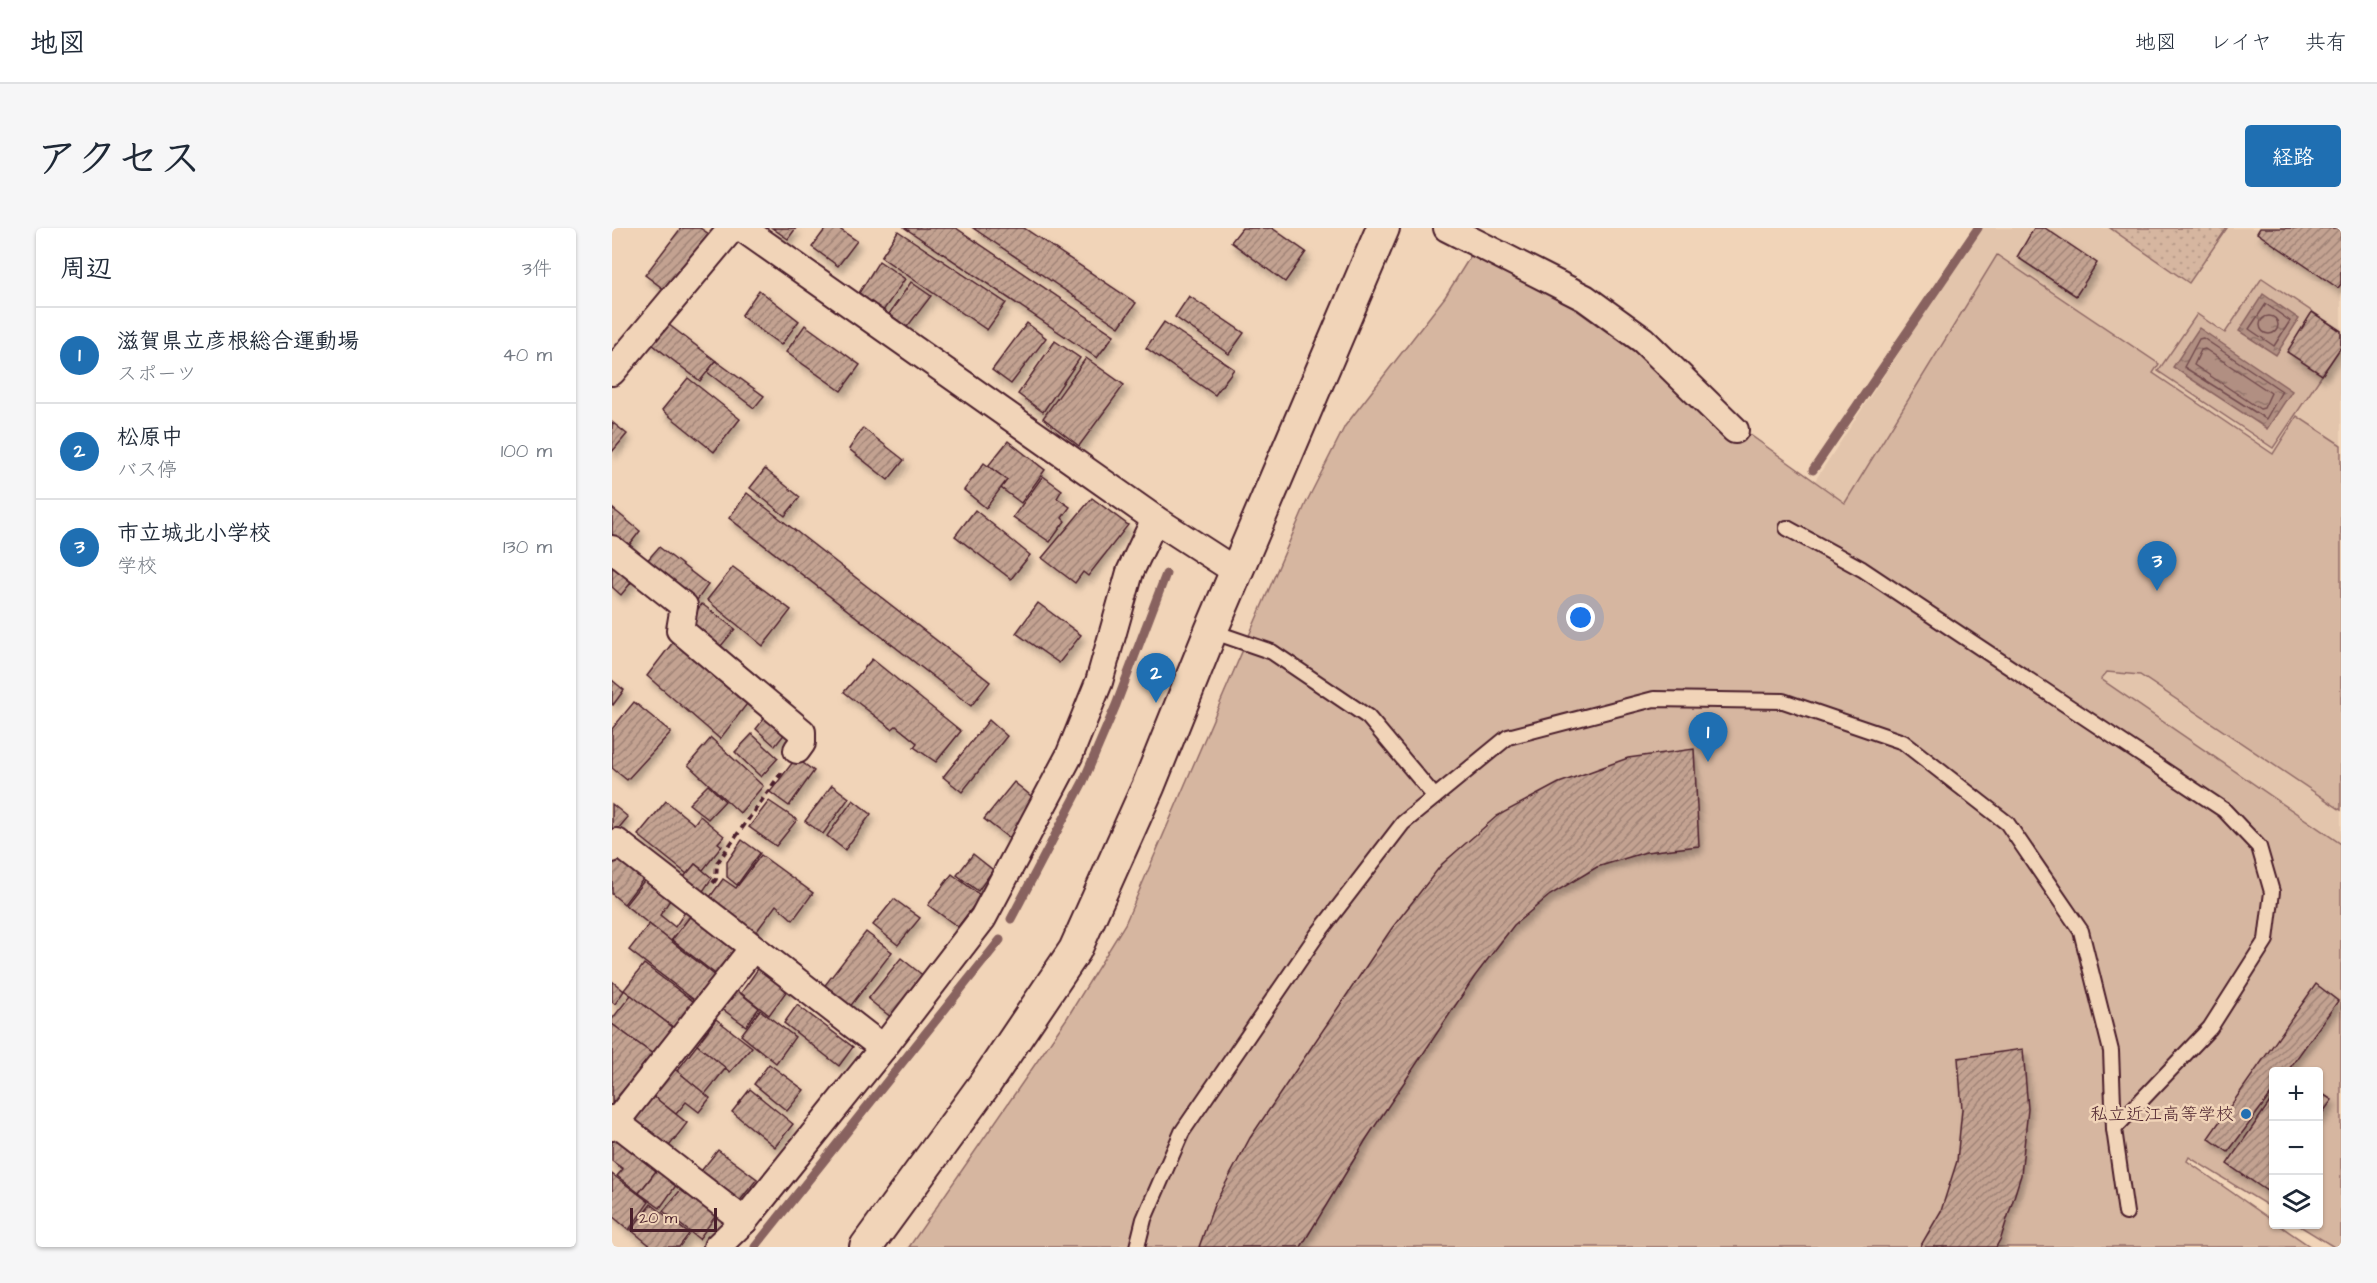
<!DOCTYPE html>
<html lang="ja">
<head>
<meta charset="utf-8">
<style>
	:root { --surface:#fff; --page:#f6f6f7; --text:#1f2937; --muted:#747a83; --line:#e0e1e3; --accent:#1f6fb2 }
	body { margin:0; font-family:"Architects Daughter","Klee One",sans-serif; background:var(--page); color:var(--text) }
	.controls { position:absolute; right:18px; bottom:18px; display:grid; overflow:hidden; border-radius:6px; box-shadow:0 2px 4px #0004 }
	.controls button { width:54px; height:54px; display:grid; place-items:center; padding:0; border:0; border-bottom:2px solid var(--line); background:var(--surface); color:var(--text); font:30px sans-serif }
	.scale { position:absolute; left:18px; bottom:15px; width:87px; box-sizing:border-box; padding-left:6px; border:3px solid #4a1f2b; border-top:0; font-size:16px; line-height:21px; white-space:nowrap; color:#4a1f2b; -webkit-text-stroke:4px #f1d4b8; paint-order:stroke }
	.you { position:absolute; left:969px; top:390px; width:21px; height:21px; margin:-15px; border:4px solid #fff; border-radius:50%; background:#1a73e8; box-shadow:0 0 0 9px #1a73e833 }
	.badge { display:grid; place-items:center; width:39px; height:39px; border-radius:50%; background:var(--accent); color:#fff; font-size:20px; font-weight:700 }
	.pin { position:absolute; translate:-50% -50px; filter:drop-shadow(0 2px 3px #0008) }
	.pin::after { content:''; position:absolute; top:32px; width:21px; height:18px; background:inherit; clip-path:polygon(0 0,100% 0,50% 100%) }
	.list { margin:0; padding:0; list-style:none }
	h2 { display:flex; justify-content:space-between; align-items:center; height:78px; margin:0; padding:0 24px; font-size:26px }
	h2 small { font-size:20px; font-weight:400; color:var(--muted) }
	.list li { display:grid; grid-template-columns:39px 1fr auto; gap:18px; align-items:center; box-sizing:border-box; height:96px; padding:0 24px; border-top:2px solid var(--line) }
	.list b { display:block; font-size:22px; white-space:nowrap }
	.list p { margin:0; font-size:20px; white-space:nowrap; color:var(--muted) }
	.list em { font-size:20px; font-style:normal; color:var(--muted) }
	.icon { flex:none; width:33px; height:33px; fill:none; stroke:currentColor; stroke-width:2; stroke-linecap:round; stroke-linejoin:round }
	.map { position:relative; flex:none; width:1729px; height:1019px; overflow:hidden; border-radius:6px }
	header { display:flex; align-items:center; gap:36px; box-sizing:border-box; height:84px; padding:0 30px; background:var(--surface); border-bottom:2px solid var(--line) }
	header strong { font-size:28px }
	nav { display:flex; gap:33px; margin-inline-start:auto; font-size:21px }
	.intro { display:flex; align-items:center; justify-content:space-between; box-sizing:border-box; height:144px; padding:0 36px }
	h1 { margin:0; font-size:42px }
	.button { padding:15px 27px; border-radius:6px; background:var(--accent); color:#fff; font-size:21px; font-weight:700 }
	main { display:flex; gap:36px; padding:0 36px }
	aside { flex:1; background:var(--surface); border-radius:6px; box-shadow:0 2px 4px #0004 }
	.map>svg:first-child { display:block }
	.built { fill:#e3c5ac }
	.grass { fill:#d6b6a0; stroke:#906a66; stroke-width:1.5 }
	.park { fill:url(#park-dots); stroke:#906a66; stroke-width:1.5 }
	.water { fill:url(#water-ripples); stroke:#88625f; stroke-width:1.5 }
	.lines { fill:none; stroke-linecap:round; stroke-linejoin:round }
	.shore { stroke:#734c4e; stroke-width:1.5 }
	.stream { stroke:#88625f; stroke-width:9 }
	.building { fill:url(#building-hatch); stroke:#4a1f2b; stroke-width:1.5; filter:url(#shadow) }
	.service-casing { stroke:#4a1f2b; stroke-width:18 }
	.minor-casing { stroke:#4a1f2b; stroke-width:30 }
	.tertiary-casing { stroke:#4a1f2b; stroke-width:36 }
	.path { stroke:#4a1f2b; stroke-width:4; stroke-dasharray:6 4.5; stroke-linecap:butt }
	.service { stroke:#f1d4b8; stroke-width:14 }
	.minor { stroke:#f1d4b8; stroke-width:26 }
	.tertiary { stroke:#f1d4b8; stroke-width:32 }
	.poi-dot { fill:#1f6fb2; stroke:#f1d4b8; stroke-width:2 }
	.labels { text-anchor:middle; stroke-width:5; stroke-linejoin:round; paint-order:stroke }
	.poi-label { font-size:18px; fill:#4a1f2b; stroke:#f1d4b8; text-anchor:end }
</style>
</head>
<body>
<header>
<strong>地図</strong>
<nav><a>地図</a><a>レイヤ</a><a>共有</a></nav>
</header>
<div class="intro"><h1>アクセス</h1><a class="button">経路</a></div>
<main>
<aside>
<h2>周辺<small>3件</small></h2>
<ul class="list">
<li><span class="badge">1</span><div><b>滋賀県立彦根総合運動場</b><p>スポーツ</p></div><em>40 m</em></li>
<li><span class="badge">2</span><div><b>松原中</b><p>バス停</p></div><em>100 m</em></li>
<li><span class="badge">3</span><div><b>市立城北小学校</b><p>学校</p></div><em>130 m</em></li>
</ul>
</aside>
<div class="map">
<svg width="1729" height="1019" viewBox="0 0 1729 1019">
	<defs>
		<pattern id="park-dots" width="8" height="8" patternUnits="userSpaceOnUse" patternTransform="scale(1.5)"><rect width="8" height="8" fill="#d6b6a0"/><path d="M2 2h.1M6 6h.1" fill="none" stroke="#b99c8a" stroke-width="1.8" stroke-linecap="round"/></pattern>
		<pattern id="water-ripples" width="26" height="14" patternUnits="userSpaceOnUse" patternTransform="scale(1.5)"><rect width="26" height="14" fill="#b18f82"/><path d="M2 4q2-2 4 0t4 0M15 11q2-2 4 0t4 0" fill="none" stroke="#92746b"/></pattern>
		<pattern id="building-hatch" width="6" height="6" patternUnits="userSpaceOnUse" patternTransform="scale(1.5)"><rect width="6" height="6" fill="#c3a291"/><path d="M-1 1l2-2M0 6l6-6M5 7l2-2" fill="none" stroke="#a08377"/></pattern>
		<filter id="shadow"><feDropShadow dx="3.5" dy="6" stdDeviation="3" flood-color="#0004"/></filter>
	</defs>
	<rect width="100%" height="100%" fill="#f1d4b8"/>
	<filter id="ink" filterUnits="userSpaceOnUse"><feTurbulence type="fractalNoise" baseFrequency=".0167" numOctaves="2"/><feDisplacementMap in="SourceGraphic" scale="12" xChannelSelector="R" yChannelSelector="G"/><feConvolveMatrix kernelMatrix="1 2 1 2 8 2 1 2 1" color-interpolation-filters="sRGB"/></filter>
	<g filter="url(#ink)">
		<path class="built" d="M1369 0H1729V616L1202 254Z"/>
		<g class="grass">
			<path d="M878 20 1233 275 1385 27 1547 136 1541 145 1661 226 1685 188 1729 217V582L1528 447 1495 444 1489 451 1729 616V1019H1722L1686 997 1706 996V844H1662L1661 981 1577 929 1575 933 1661 993 1662 996 1667 997 1699 1019H297L455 790 513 696 694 275 733 198 833 69 861 24Z"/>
			<path d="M1650 50 1729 103V119L1661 220 1546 143 1585 86 1613 105Z"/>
		</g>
		<path class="park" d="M1498 0H1615L1577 55Z"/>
		<g class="water">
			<path d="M1651 66 1687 91 1664 127 1627 103Z"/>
			<path d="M1587 100 1680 163 1655 201 1561 139Z"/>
		</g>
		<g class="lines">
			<g class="shore">
				<path d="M1654 76 1678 93 1662 118 1637 101Z"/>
				<circle cx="1657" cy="97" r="9"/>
				<path d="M1591 110 1670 163 1654 191 1572 139 1587 111Z"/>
				<path d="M1593 121 1659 165 1652 180 1648 181 1582 137 1589 122Z"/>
			</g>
			<g class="stream">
				<path d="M1201 242 1366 0"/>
				<path d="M399 691 471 554 504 477 554 346"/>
				<path d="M143 1019 388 712"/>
			</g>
		</g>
		<g class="building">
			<path d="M69 0H88L100 8 57 65 33 47Z"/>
			<path d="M160 0H184L176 11Z"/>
			<path d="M214 0H226L245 13 226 38 200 19Z"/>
			<path d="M293 0H344L502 107 485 130Z"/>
			<path d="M361 0H412L524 75 507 99Z"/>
			<path d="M630 0H660L694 24 673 54 619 14Z"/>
			<path d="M1422 0H1433L1485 35 1464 68 1405 29Z"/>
			<path d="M1648 0H1729V56L1726 60 1645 5Z"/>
			<path d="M286 3 394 75 375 102 269 29Z"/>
			<path d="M267 33 293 51 271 83 247 65Z"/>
			<path d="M299 54 319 68 295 99 277 86Z"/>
			<path d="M147 62 187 93 169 117 129 88Z"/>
			<path d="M577 68 632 105 617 126 563 89Z"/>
			<path d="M1700 84 1729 103V119L1710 147 1675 124Z"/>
			<path d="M52 93 104 133 88 153 36 113Z"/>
			<path d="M552 94 622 141 603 167 534 120Z"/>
			<path d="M415 95 434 110 399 156 380 142Z"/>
			<path d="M193 97 248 137 229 163 174 124Z"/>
			<path d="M443 113 468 130 431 184 406 166Z"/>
			<path d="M474 130 512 157 467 218 431 190Z"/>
			<path d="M104 133 152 168 142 180 95 144Z"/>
			<path d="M76 150 128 191 102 224 50 182Z"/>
			<path d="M0 194 15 206 0 224Z"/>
			<path d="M251 200 292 232 276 252 237 221Z"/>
			<path d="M396 213 433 242 409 275 389 260 395 252 376 238Z"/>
			<path d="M372 235 395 252 374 280 352 262Z"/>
			<path d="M153 241 188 269 173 288 138 260Z"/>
			<path d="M431 248 450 262 445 270 458 279 450 290 453 293 438 314 401 289Z"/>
			<path d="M135 265 378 454 359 478 117 290Z"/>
			<path d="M480 270 516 297 476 348 471 344 463 355 430 330Z"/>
			<path d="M0 280 28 303 12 324 0 314Z"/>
			<path d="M363 282 418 327 399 351 343 308Z"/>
			<path d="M47 319 96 357 83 375 33 335Z"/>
			<path d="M0 334 22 351 9 367 0 359Z"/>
			<path d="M121 339 179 382 151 418 95 372Z"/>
			<path d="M426 375 469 407 447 435 404 405Z"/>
			<path d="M90 376 123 401 104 424 71 398Z"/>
			<path d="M61 414 138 472 108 511 35 448Z"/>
			<path d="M260 431 349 503 324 534 302 519 305 515 284 498 280 501 232 464Z"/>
			<path d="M0 452 12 462 1 477 0 476Z"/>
			<path d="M22 474 59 504 15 552 0 540V501Z"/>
			<path d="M155 487 174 504 163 518 144 501Z"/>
			<path d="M377 492 395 508 350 564 331 549Z"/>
			<path d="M140 506 166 530 149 549 123 524Z"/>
			<path d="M99 510 151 558 128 585 76 537Z"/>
			<path d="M1082 521 1087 618 1034 624 985 639 938 667 902 697 863 748 755 910 689 1019H587L602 977 638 910 780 700 830 636 885 588 947 555 1016 530Z"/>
			<path d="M184 530 202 543 177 578 158 564Z"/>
			<path d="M402 554 424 572 398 611 372 591Z"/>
			<path d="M96 557 113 573 96 591 77 576Z"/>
			<path d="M220 557 237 570 211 606 193 593Z"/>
			<path d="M241 572 259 586 233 622 215 608Z"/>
			<path d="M54 573 82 596 88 588 112 608 106 615 110 618 91 642 83 636 75 646 26 607Z"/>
			<path d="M157 573 185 592 164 618 137 599Z"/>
			<path d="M0 576 16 589 0 608Z"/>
			<path d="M130 612 148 625 125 657 115 649V634Z"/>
			<path d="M7 624 35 646 12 676 0 666V632Z"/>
			<path d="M361 626 381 642 366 663 345 647Z"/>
			<path d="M149 627 201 665 181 692 164 677 142 707 95 673 111 651 124 660Z"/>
			<path d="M83 636 100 650 85 672 66 656Z"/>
			<path d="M340 646 369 668 346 699 316 677Z"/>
			<path d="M35 649 60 669 48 687 63 699 77 678 83 682 59 713 13 677Z"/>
			<path d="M282 671 308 690 286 717 261 697Z"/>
			<path d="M83 682 128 718 106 748 60 712Z"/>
			<path d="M37 696 109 752 89 777 17 722Z"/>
			<path d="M254 704 280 724 237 780 210 761Z"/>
			<path d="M289 730 313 749 280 790 256 771Z"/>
			<path d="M150 735 179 757 157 787 129 765Z"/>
			<path d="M32 736 82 774 62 800 12 762Z"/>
			<path d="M0 753 12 763 3 776 0 774Z"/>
			<path d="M1704 756 1726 773 1675 844H1662V862L1616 924 1596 910Z"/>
			<path d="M120 759 147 780 134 798 106 778Z"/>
			<path d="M19 767 67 804 46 830 0 796V791Z"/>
			<path d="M185 777 241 819 227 838 172 795Z"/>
			<path d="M148 782 183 809 164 835 129 807Z"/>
			<path d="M104 791 140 819 118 844 85 817Z"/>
			<path d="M0 796 46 830 35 844 29 841 0 876Z"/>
			<path d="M85 817 114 840 93 866 65 843Z"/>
			<path d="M1411 821 1416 881 1409 947 1389 1010 1384 1019H1308L1329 983 1345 933 1350 881 1346 830Z"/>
			<path d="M157 836 192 862 175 883 142 856Z"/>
			<path d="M59 838 98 870 87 884 74 874 64 886 38 866Z"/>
			<path d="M138 861 181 896 163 919 120 884Z"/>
			<path d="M1706 863 1720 872 1706 891Z"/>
			<path d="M41 868 75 895 51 926 16 899Z"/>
			<path d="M1662 868V954L1655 963 1615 936Z"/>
			<path d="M7 901 51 934 27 965 5 948 11 941 0 933V911Z"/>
			<path d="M106 922 145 951 123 979 85 948Z"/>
			<path d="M51 934 70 949 48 980 27 965Z"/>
			<path d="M0 946 37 974 17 1002 0 988Z"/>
			<path d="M72 958 105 986 87 1011 51 983Z"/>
			<path d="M39 976 77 1006 67 1019H40L19 1002Z"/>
		</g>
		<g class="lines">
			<defs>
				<g id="service">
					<path d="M1175 300 1250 341 1612 582 1647 619 1660 664 1654 712 1598 800 1502 901"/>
					<path d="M599 403 660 424 756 489 823 569"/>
					<path d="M525 1019 532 991 570 904 705 707 791 595 896 509 1042 471 1171 473 1291 514 1395 595 1469 703 1499 823 1502 901 1514 985"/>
				</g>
				<g id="minor">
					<path d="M130 0 543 291 625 344"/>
					<path d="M835 0 973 70 1031 112 1123 202"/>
					<path d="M0 144 120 0"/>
					<path d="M0 321 72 378 68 402 190 504V515L185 522"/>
					<path d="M0 621 5 614 271 820"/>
					<path d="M0 891 132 993"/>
					<path d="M0 899 141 720"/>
					<path d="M105 1019 132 993 271 820 371 690 457 528 487 454 518 344 543 291"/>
				</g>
				<path id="tertiary" d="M254 1019 372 857 463 722 536 559 599 403 771 0"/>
			</defs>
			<use href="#service" class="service-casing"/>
			<use href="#minor" class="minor-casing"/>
			<use href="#tertiary" class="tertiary-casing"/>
			<path class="path" d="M101 655 104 651 105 635 170 544"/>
			<use href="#service" class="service"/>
			<use href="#minor" class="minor"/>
			<use href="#tertiary" class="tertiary"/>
		</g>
	</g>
	<circle class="poi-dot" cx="1634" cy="886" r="6"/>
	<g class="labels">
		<g class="poi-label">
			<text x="1622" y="892">私立近江高等学校</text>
		</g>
	</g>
</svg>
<div class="controls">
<button>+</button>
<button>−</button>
<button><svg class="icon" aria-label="layers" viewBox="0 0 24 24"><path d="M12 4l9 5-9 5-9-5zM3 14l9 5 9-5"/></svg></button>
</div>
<div class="scale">20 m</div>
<div class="you"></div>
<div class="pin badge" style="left:1096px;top:534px">1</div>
<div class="pin badge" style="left:544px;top:475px">2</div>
<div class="pin badge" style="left:1545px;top:363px">3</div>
</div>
</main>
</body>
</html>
